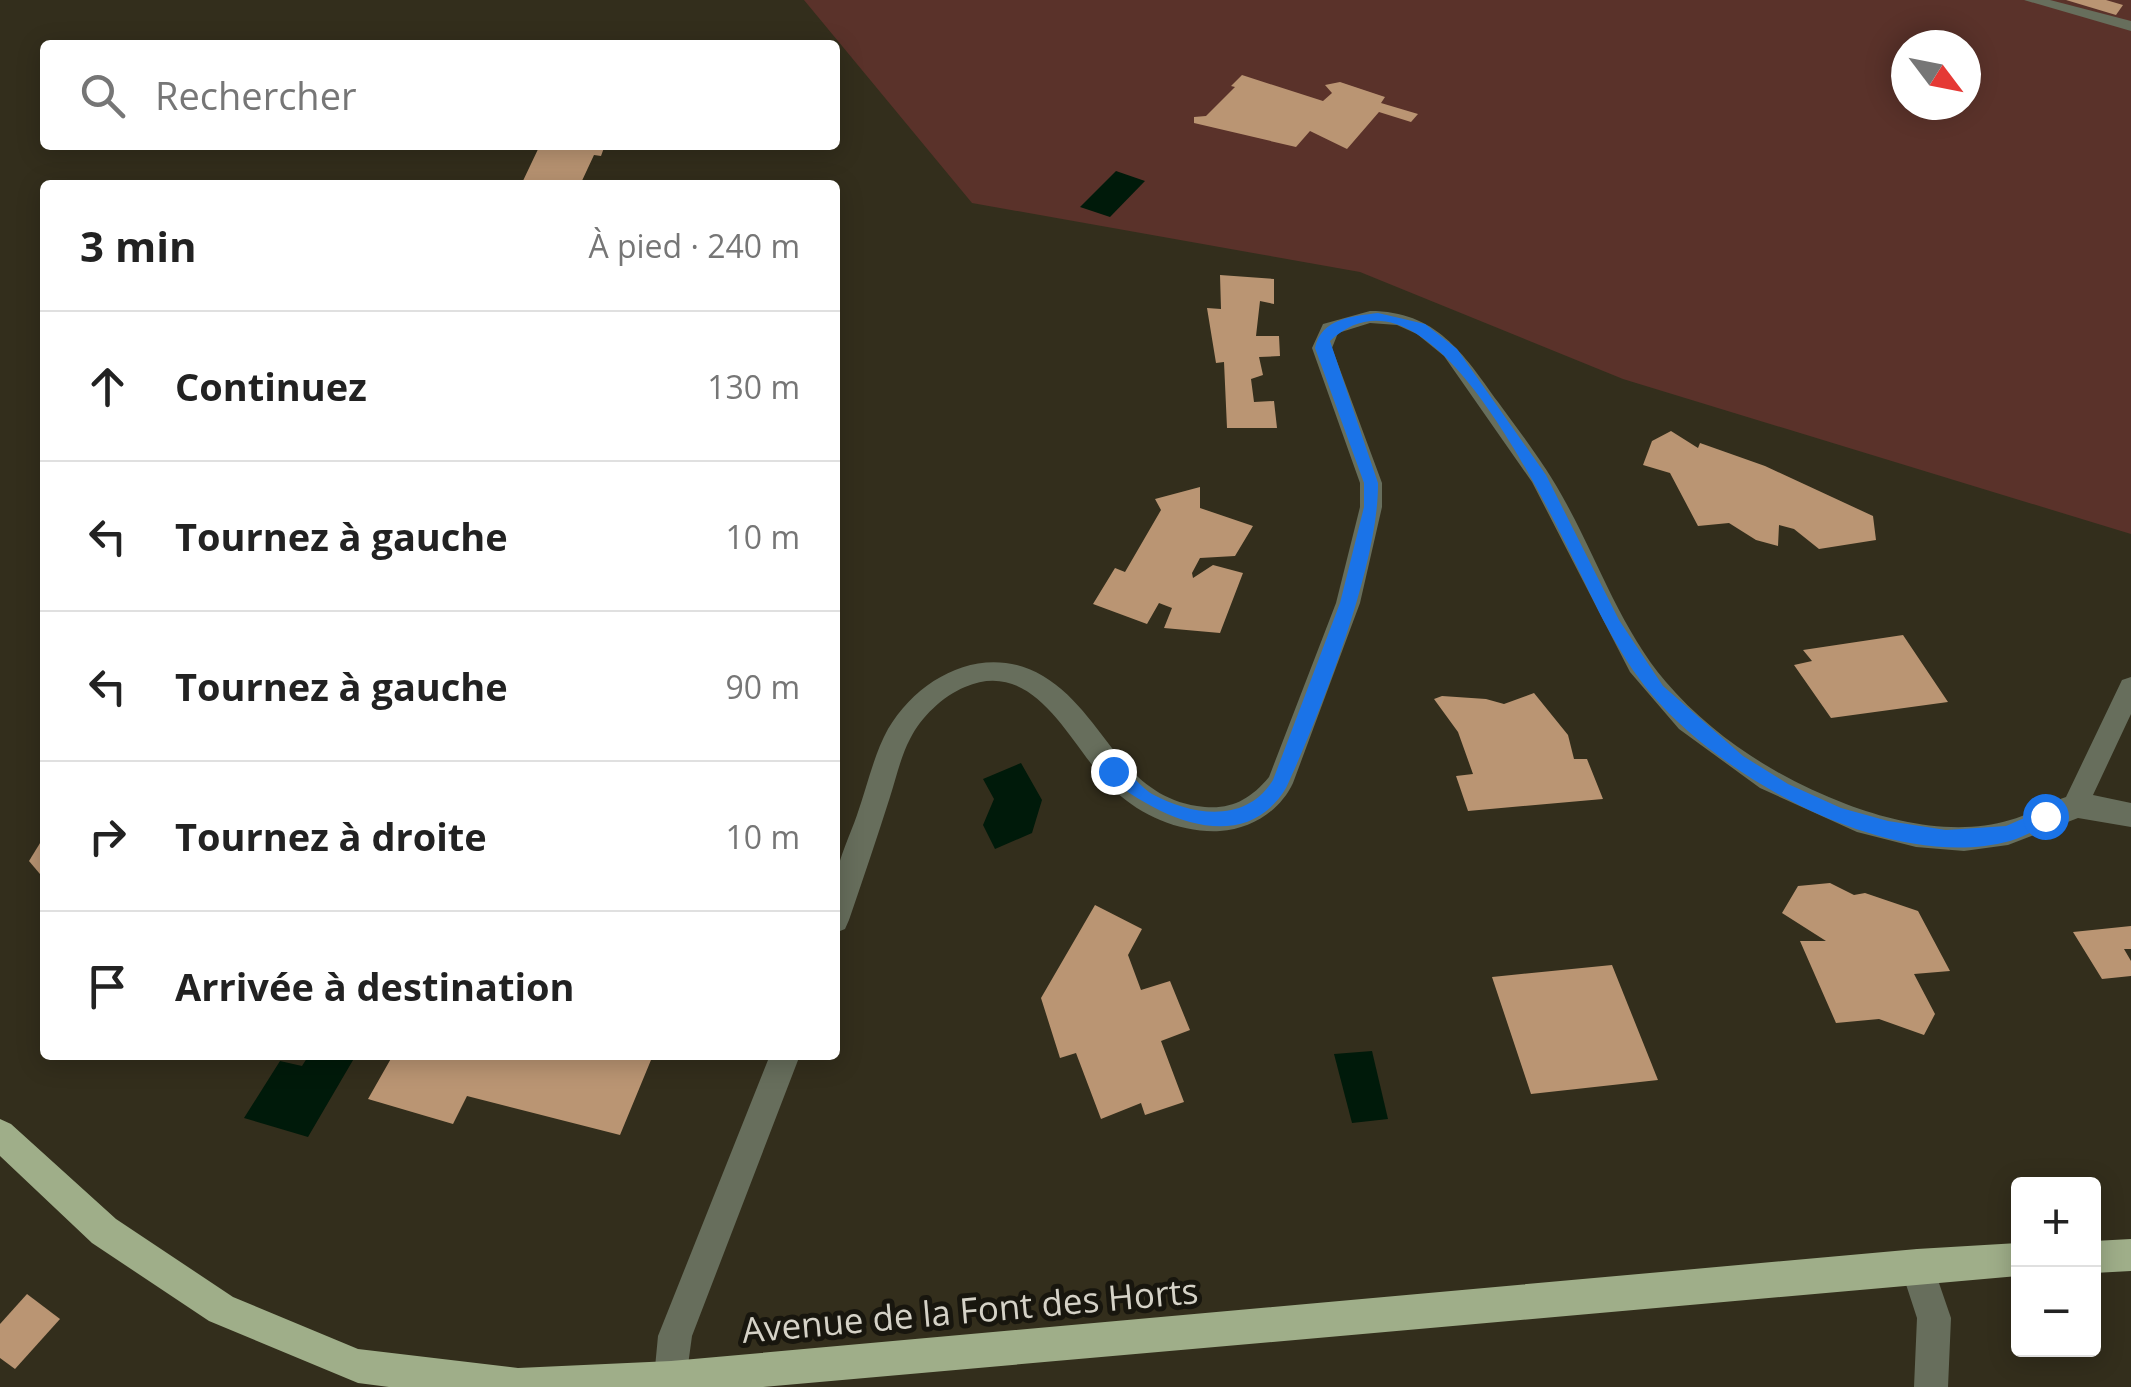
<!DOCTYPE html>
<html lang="fr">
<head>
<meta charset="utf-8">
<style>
	:root { --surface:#fff; --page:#f6f6f6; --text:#222; --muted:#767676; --line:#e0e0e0 }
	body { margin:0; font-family:"Open Sans",sans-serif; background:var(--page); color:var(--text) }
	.controls { position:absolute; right:30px; bottom:30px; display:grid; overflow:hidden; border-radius:10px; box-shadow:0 5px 25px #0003 }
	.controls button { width:90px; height:90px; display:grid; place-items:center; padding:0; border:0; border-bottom:2px solid var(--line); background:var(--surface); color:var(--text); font:50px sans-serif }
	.compass { position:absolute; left:1891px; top:30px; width:90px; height:90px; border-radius:50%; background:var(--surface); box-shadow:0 5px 25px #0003; rotate:122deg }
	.stop { position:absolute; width:30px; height:30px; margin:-22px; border:8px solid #1a73e8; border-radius:50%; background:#fff }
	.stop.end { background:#1a73e8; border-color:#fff; box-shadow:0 2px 10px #0008 }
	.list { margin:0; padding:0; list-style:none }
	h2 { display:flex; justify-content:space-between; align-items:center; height:130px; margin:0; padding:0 40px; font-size:42px }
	h2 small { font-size:32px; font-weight:400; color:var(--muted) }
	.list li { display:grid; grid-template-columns:65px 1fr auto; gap:30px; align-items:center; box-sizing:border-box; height:150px; padding:0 40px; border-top:2px solid var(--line) }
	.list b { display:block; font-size:38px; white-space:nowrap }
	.list em { font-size:32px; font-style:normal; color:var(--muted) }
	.icon { flex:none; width:55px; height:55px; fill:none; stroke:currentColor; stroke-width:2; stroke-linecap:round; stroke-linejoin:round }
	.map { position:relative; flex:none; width:2131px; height:1387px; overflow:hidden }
	.search { position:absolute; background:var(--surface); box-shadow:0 5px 25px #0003; left:40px; top:40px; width:800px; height:110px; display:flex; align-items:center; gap:25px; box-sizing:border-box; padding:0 35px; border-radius:10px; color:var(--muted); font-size:38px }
	.panel { position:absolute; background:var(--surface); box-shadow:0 5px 25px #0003; left:40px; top:180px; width:800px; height:880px; border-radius:10px }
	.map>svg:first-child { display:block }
	.green { fill:#5a322a; fill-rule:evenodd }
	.water { fill:#001a0a }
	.building { fill:#ba9573 }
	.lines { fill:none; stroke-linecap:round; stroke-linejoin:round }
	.minor { fill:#676e5c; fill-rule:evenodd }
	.major { fill:#9fae89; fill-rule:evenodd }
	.route { fill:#1a73e8 }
	.labels { text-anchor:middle; stroke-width:10; stroke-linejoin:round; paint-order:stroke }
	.near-street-label { font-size:35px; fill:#d5d2c7; stroke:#18160e }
</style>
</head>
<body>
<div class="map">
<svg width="2131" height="1387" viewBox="0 0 2131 1387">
	<rect width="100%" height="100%" fill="#332e1c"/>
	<path class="green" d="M804 0H2131V534L1623 379 1360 272 972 203ZM1906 45H1966V105H1906Z"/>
	<g class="water">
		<path d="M1116 171 1145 181 1110 217 1080 207Z"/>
		<path d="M1021 763 1042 800 1032 833 995 849 983 825 994 799 983 779Z"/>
		<path d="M1372 1051 1388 1119 1352 1123 1334 1054Z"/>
		<path d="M309 1055H356L308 1137 244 1118 280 1061 302 1066Z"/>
	</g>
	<g class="building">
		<path d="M2066 0H2106L2123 5 2116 15Z"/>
		<path d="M1242 75 1323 101 1332 93 1325 85 1340 82 1385 97 1381 103 1418 114 1411 122 1379 112 1347 149 1310 131 1296 147 1194 123V117L1206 116 1235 87 1231 86Z"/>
		<path d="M540 145H605L601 156 594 155 580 185H521Z"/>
		<path d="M1220 275 1274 279V304L1260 301 1256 336H1279L1280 356 1259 357 1263 375 1251 379 1254 402 1274 401 1277 428H1227L1224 362 1216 363 1207 308 1221 309Z"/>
		<path d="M1671 431 1698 448 1700 443 1765 466 1873 516 1876 540 1819 549 1794 529 1779 525 1778 546 1756 540 1729 523 1698 526 1670 473 1643 465 1652 441Z"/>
		<path d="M1200 487V508L1253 526 1235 556 1200 558 1192 573 1193 578 1213 565 1243 573 1220 633 1164 628 1172 608 1159 603 1147 624 1093 604 1115 568 1125 572 1161 510 1155 499Z"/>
		<path d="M1903 635 1948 702 1831 718 1794 665 1812 661 1803 650Z"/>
		<path d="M1534 693 1568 735 1574 759H1587L1603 799 1468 811 1456 776 1473 774 1458 732 1434 699 1442 696 1486 699 1504 704Z"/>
		<path d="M45 835V880L29 861Z"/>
		<path d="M1830 883 1854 895 1865 893 1918 911 1950 971 1914 974 1935 1014 1924 1035 1879 1019 1836 1023 1800 941H1826L1782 913 1798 886Z"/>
		<path d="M1095 905 1142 929 1128 955 1141 990 1170 981 1190 1030 1161 1041 1184 1102 1145 1115 1141 1103 1101 1119 1076 1053 1060 1058 1041 998Z"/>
		<path d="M2131 926V949H2124L2131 961V976L2102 979 2073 932Z"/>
		<path d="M1612 965 1658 1080 1531 1094 1492 977Z"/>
		<path d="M393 1055H631L651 1060 620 1135 467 1096 453 1124 368 1099Z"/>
		<path d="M27 1294 60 1319 15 1369 0 1358V1324Z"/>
	</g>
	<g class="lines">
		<g class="minor">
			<path d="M2024 0H2050L2131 21V31Z"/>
			<path d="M1370 311C1436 311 1463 353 1498 402 1522 435 1547 467 1566 503 1599 563 1621 629 1666 682 1713 737 1779 779 1846 804 1896 823 1958 836 2010 820 2029 815 2047 803 2066 797L2122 680 2131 677V714L2093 795 2131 803V827L2078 818 2008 845 1964 851 1916 847 1857 832 1760 788 1679 729 1630 672 1532 482 1444 356 1417 334 1397 325 1370 323 1338 333 1332 348 1382 483V507L1360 603 1293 783C1280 811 1251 829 1220 831 1182 833 1143 817 1115 791 1073 753 1038 655 965 687 943 696 921 717 910 739 901 756 896 778 890 797 877 838 863 879 849 920L845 929 835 933C835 916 832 896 835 880 839 858 850 835 857 815 867 787 874 754 888 729 920 675 986 642 1043 676 1104 712 1119 794 1197 806 1229 811 1249 801 1269 777L1336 603 1360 507V483L1312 348 1323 324Z"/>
			<path d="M770 1055H800L692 1336 685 1387H657L654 1378 658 1336Z"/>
			<path d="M1917 1249 1929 1254 1951 1318 1948 1387H1914L1917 1318 1900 1266 1905 1254Z"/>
		</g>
		<g class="major">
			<path d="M0 1119 11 1124 116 1219 233 1297 358 1349 518 1368 671 1361 1917 1249 2018 1243V1276L763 1387H389L358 1383 209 1321 92 1243 0 1156Z"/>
			<path d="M2131 1239V1271L2094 1273V1241Z"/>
		</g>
	</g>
	<path class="route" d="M1378 313 1425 324 1457 349 1546 475 1619 620 1663 686 1743 756 1788 784 1841 808 1888 821 1946 830 2006 826 2045 809 2054 816 2051 822C2038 828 2024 837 2010 841 1892 873 1727 782 1652 695 1635 675 1618 648 1606 625 1569 558 1440 238 1330 341L1378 483C1379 564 1321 712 1286 788 1243 859 1156 817 1107 776V766C1125 762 1137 785 1152 794 1193 816 1246 824 1273 780L1340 603 1364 507V483L1315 348C1321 318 1354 316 1378 313Z"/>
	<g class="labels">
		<g class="near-street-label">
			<text transform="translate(970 1311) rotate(-5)" y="12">Avenue de la Font des Horts</text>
		</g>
	</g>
</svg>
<div class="controls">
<button>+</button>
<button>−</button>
</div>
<svg class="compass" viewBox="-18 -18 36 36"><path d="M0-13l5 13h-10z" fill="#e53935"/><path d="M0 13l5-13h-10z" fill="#767676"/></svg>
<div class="stop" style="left:2045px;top:816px"></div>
<div class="stop end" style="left:1113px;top:771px"></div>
<div class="search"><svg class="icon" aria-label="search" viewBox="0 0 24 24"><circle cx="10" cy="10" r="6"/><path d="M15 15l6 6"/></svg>Rechercher</div>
<section class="panel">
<h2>3 min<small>À pied · 240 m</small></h2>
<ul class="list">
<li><svg class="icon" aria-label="ahead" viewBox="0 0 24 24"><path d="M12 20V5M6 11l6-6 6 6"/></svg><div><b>Continuez</b></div><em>130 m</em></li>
<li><svg class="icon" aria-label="left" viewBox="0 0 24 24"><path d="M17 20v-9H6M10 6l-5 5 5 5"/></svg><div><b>Tournez à gauche</b></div><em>10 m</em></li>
<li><svg class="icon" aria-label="left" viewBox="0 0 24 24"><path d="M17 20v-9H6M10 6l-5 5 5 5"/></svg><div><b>Tournez à gauche</b></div><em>90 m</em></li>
<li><svg class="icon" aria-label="right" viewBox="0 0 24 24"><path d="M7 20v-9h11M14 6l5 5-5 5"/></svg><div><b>Tournez à droite</b></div><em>10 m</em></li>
<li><svg class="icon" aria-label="arrive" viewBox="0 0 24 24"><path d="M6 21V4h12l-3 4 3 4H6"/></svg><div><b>Arrivée à destination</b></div></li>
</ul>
</section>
</div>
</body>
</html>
